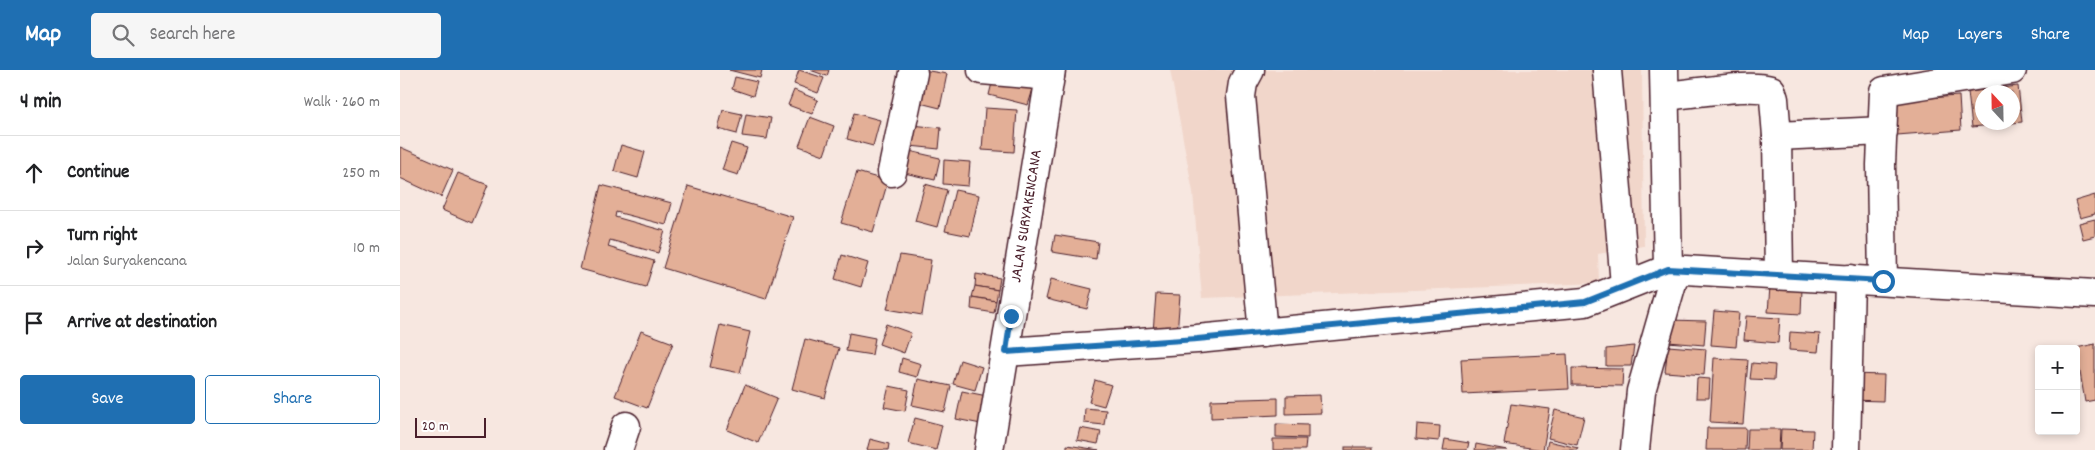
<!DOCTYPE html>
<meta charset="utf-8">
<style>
:root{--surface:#fff;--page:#f6f6f6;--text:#202124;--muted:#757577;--line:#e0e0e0;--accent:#1f6fb2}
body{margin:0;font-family:Dekko,sans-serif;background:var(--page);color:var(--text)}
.controls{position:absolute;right:15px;bottom:15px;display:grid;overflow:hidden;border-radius:5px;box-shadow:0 2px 8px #0003}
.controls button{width:45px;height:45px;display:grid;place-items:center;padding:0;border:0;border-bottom:1px solid var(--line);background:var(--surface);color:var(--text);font:25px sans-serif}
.compass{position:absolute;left:1575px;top:15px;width:45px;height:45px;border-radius:50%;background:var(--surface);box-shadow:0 2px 8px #0003;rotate:338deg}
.scale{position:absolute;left:15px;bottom:12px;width:71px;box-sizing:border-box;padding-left:5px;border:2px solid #4a1f2b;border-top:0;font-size:14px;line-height:18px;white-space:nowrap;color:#4a1f2b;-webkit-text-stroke:4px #fff;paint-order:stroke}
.stop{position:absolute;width:15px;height:15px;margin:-11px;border:4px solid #1f6fb2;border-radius:50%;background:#fff}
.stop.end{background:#1f6fb2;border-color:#fff;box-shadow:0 1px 5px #0008}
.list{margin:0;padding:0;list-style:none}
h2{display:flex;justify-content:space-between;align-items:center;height:65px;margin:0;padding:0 20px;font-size:21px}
h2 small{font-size:16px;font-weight:400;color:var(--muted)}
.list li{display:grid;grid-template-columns:32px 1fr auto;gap:15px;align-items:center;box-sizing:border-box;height:75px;padding:0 20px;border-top:1px solid var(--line)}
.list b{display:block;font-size:19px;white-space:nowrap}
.list p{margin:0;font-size:16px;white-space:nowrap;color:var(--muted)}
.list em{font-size:16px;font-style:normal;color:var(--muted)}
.actions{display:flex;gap:10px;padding:15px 20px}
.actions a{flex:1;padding:11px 0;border:1px solid var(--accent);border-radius:5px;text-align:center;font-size:18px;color:var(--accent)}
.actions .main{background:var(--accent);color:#fff}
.icon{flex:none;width:28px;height:28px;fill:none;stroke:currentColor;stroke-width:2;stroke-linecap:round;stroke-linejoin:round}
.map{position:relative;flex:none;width:1695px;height:380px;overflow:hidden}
header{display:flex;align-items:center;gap:30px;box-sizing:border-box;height:70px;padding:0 25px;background:var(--accent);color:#fff}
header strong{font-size:24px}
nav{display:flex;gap:28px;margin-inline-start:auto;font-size:18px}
.search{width:350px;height:45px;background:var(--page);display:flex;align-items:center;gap:12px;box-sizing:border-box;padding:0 18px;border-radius:5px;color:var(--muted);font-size:19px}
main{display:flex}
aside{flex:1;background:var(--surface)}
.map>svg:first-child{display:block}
.built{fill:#f1d6ca}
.building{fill:#e3af97;stroke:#4a1f2b;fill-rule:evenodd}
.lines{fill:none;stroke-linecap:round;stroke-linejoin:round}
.minor-casing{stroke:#4a1f2b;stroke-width:31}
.minor{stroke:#fff;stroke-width:28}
.route{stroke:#1f6fb2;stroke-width:6}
.labels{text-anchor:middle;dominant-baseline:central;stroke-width:4;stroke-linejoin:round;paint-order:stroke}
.street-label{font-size:16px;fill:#4a1f2b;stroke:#fff}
</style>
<header>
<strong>Map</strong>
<div class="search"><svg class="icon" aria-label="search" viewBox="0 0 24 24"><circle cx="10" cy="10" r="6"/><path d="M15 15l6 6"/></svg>Search here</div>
<nav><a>Map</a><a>Layers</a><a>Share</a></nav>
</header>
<main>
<aside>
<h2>4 min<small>Walk · 260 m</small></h2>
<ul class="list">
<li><svg class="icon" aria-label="ahead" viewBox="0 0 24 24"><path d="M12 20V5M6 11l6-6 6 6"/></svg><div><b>Continue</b></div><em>250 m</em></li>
<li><svg class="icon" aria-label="right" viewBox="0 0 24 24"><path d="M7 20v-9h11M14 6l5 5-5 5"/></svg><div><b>Turn right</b><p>Jalan Suryakencana</p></div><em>10 m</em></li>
<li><svg class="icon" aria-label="arrive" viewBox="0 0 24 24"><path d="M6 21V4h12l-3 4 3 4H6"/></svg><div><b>Arrive at destination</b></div></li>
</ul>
<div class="actions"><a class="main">Save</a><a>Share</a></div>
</aside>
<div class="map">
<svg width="1695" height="380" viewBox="0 0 1695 380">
<rect width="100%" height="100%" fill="#f7e7e0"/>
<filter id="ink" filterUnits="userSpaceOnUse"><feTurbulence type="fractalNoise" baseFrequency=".02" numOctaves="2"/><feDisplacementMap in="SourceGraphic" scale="10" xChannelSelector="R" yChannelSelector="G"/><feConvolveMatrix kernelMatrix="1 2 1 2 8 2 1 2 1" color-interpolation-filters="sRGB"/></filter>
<g filter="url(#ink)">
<!-- built -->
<polygon class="built" points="770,0 1242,0 1244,176 1198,184 1199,213 802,228 793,122"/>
<!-- building -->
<g class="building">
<polygon points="329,0 362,0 360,8"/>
<polygon points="399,0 424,8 418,23 394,14"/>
<polygon points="410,0 429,0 427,6"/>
<polygon points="523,0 547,4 540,38 516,32"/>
<polygon points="594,5 634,16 628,35 589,25"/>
<polygon points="335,7 357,12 353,26 332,19"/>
<path d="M1618,16L1622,52L1572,57L1568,22ZM1582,22H1612V52H1582Z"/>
<polygon points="394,20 418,30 412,44 388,35"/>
<polygon points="1559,26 1561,60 1497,65 1494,30"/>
<polygon points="585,38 617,40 614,82 582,80"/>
<polygon points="323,40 342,44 337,64 318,59"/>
<polygon points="454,43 480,50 473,76 447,69"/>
<polygon points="346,44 371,48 367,69 342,66"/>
<polygon points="410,47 434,56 424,85 399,76"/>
<polygon points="512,55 541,58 539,79 510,76"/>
<polygon points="331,73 347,78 338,105 322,100"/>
<polygon points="221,75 245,82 238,108 214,101"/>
<polygon points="0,77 53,100 41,127 0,108"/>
<polygon points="505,80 540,88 535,110 500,102"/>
<polygon points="544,90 570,92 568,116 543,114"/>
<polygon points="457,102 488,111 473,162 441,153"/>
<polygon points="58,103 88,115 72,153 42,140"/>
<polygon points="525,114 547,120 537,157 515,151"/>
<polygon points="201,115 272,133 266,155 216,142 215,147 265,161 258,183 210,170 208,177 254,191 246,217 180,199"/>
<polygon points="288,116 393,147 366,229 263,198"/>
<polygon points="555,120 579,125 570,166 545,161"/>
<polygon points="1695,125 1695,144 1680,148 1675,131"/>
<polygon points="1695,149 1695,166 1683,169 1679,153"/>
<polygon points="655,165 698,172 696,189 652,182"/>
<polygon points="442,185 468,193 461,217 435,209"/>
<polygon points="500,185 531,190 522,245 487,239"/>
<polygon points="576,204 600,208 598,220 575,216"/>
<polygon points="651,209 692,219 687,239 646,229"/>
<polygon points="575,216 598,220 596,231 572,227"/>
<polygon points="1370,217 1402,218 1401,244 1368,242"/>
<polygon points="756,224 780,225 777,264 753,262"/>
<polygon points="572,227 596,231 594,243 571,239"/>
<polygon points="1314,241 1339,243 1336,277 1311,275"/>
<polygon points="1346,246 1380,248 1378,273 1344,270"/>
<polygon points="1269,250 1306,251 1304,275 1268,272"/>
<polygon points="486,254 511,263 504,283 479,274"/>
<polygon points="320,255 350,262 340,303 310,297"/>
<polygon points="241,261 273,273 247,338 215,326"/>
<polygon points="1390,262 1420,264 1418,282 1389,280"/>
<polygon points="449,263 475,268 472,285 446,281"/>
<polygon points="405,269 439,278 425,328 392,319"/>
<polygon points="1695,274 1695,330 1685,332 1676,278"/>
<polygon points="1234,276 1231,296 1206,296 1206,279"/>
<polygon points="1268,276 1306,279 1304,305 1265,302"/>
<polygon points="1167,284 1169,319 1063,324 1061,289"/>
<polygon points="502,288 521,294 517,307 499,302"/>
<polygon points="1314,288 1348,290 1343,354 1310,352"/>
<polygon points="560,290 582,297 575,320 553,314"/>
<polygon points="1352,293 1375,295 1374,310 1350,309"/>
<polygon points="1172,298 1223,299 1222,316 1172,315"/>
<polygon points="1451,304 1484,305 1483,331 1450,330"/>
<polygon points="1297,308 1310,309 1309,328 1296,328"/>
<polygon points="518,309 551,316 545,342 512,335"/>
<polygon points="695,310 711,315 704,336 689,332"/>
<polygon points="345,315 377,328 358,373 327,360"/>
<polygon points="489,316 509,320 505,341 484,337"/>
<polygon points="562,321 592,327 586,355 556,349"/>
<polygon points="920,325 921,343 886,344 886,326"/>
<polygon points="878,328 878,345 811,348 811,330"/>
<polygon points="1111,334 1150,339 1143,380 1104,374"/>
<polygon points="685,338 706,340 704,355 684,353"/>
<polygon points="1155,340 1184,347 1177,375 1148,368"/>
<polygon points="515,348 542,355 536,380 508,373"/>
<polygon points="876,354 908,355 908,368 876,367"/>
<polygon points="1017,354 1040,356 1039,371 1016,369"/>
<polygon points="680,358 701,362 698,374 677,370"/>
<polygon points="1307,358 1346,358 1345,380 1306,380"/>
<polygon points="1348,359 1380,359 1379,380 1347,380"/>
<polygon points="1381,359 1413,360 1412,380 1380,380"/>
<polygon points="470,369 489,374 488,380 467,380"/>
<polygon points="873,369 906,369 905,380 873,380"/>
<polygon points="1045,369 1069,373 1067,380 1043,380"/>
<polygon points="1148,371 1178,378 1177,380 1146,380"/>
<polygon points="1076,374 1107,380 1075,380"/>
<polygon points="667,375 699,380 667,380"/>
<rect x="945" y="377" width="28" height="3"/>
</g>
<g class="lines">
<defs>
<g id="minor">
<polyline points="582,0 650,6"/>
<polyline points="850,0 843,13 841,26 863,263"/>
<polyline points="1207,0 1225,215"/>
<polyline points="1264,0 1268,199"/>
<path d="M1265,26C1290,24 1349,13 1371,20L1374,29L1377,66L1379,205"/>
<polyline points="1377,66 1483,61"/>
<polyline points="492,102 513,3"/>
<polyline points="1483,211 1481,95 1484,21 1612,0"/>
<polyline points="606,282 797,269 1185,232 1268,199 1695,224"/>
<polyline points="218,380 226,356"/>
<polyline points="589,380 651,0"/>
<polyline points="1235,380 1241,321 1276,199"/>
<polyline points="1446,380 1450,209"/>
</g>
</defs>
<!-- minor casing -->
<use href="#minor" class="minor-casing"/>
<!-- minor -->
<use href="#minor" class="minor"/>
</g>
</g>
<g class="lines" filter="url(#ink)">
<!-- route -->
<polyline class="route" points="611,246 606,282 797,269 1185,232 1268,199 1483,211"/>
</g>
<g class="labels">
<!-- street labels -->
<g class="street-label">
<text transform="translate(627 146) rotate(-81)">JALAN SURYAKENCANA</text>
</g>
</g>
</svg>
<div class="controls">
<button>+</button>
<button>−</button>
</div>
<svg class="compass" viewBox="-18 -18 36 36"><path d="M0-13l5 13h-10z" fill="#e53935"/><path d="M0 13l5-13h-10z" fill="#757577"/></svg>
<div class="scale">20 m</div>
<div class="stop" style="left:1483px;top:211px"></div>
<div class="stop end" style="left:611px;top:246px"></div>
</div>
</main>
